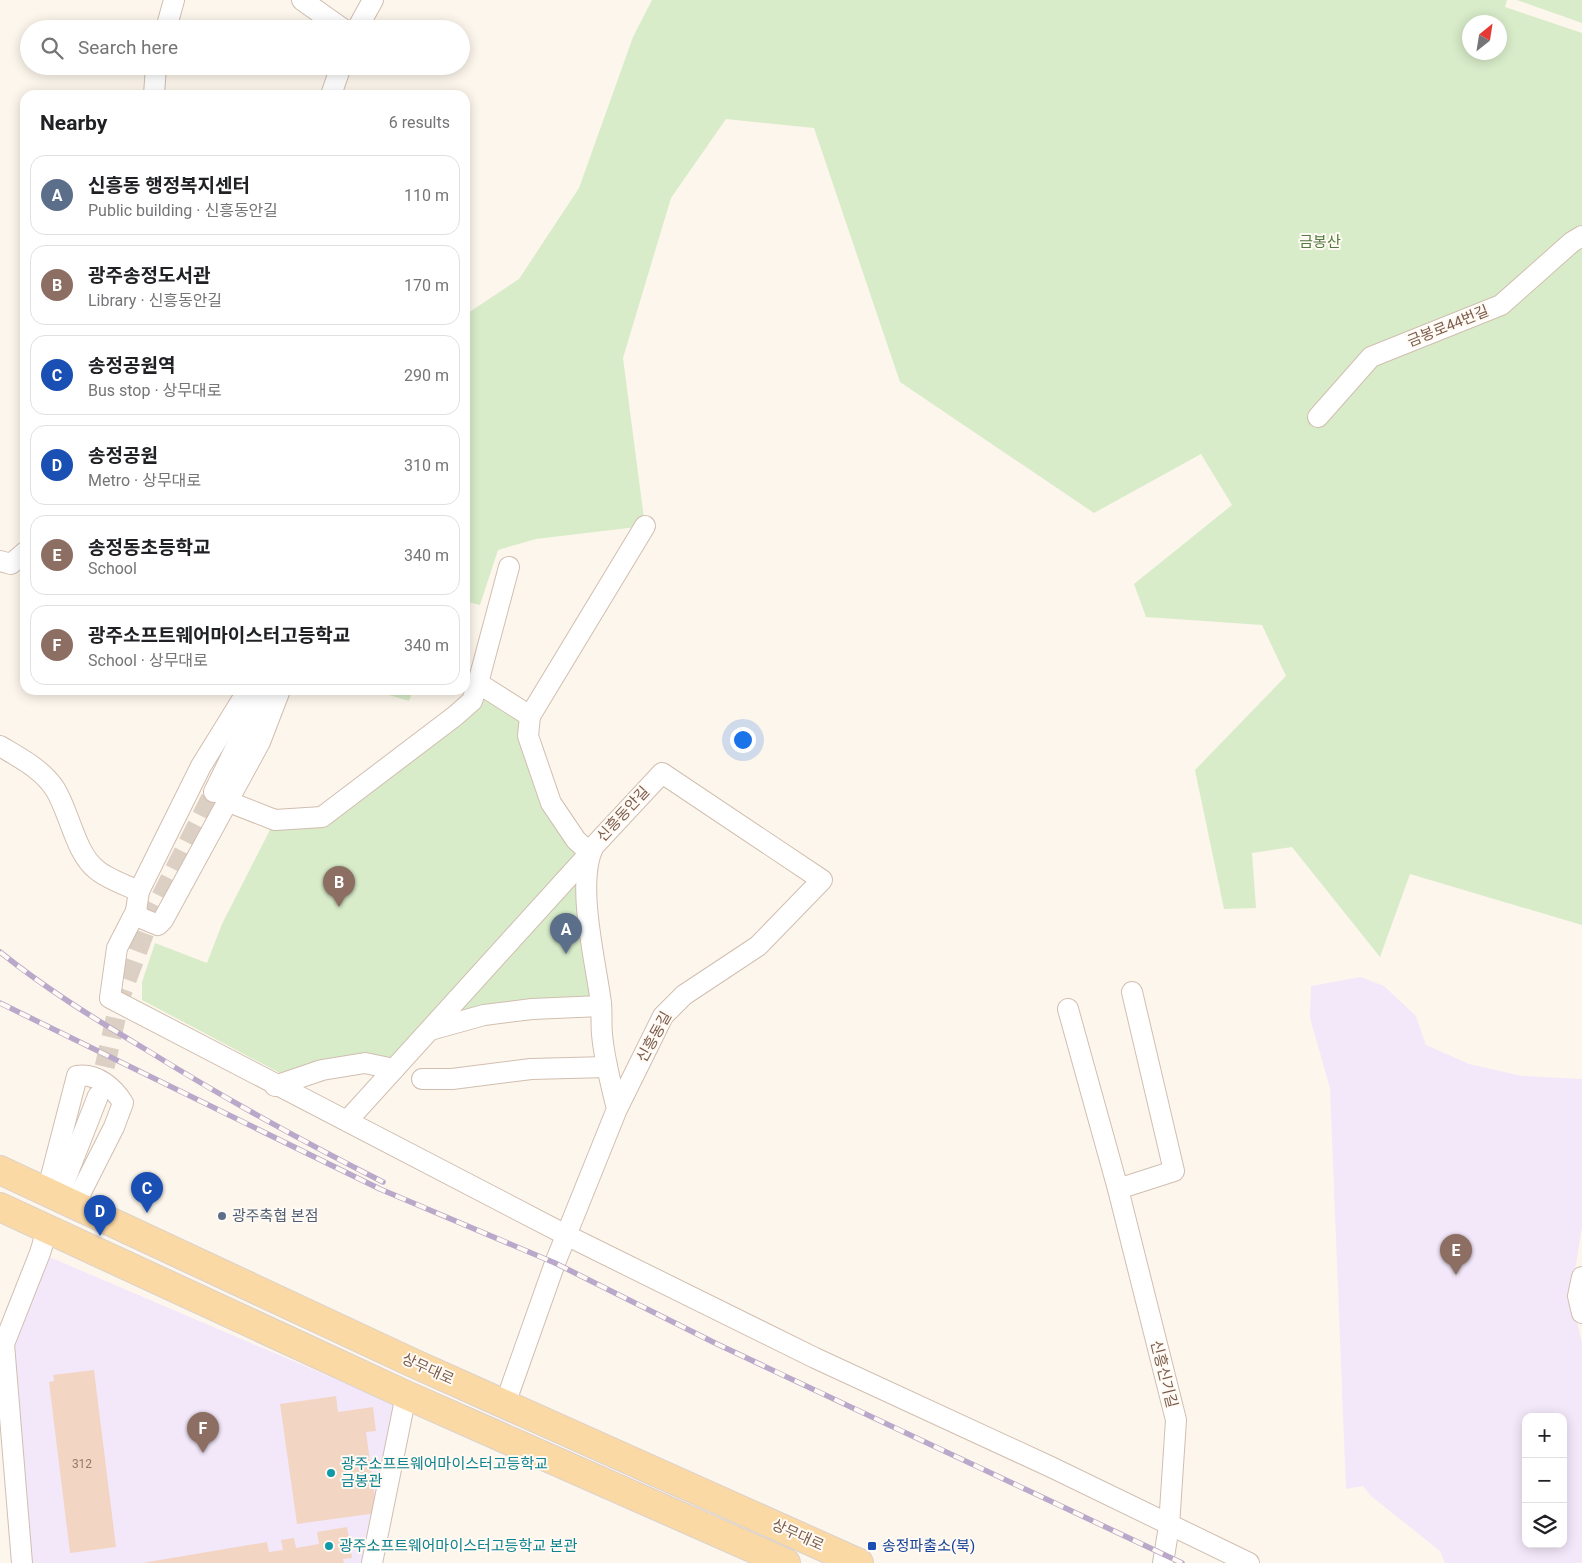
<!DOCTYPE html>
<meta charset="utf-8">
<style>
:root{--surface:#fff;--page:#f2f2f2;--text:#202124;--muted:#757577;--line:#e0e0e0;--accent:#e76f51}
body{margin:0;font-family:Roboto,"Noto Sans KR",sans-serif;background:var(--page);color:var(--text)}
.controls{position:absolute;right:15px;bottom:15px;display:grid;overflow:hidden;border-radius:10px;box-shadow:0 2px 12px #0003}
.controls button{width:45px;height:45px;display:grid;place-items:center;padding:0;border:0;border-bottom:1px solid var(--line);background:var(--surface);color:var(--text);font:25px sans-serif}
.compass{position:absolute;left:1462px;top:15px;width:45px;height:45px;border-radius:50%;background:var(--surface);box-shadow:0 2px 12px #0003;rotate:30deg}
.you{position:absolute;left:742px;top:739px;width:18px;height:18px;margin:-12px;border:4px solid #fff;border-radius:50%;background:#1a73e8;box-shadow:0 0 0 8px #1a73e833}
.badge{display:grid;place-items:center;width:32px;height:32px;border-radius:50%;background:var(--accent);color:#fff;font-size:16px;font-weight:700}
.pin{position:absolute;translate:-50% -41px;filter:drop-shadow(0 1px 2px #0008)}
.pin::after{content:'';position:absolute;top:26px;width:18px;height:15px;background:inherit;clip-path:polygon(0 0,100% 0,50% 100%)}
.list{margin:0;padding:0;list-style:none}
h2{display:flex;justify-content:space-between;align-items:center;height:65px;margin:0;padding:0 20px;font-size:21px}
h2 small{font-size:16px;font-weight:400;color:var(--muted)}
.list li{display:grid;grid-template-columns:32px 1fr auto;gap:15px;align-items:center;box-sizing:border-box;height:80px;margin:0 10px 10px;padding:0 10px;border:1px solid var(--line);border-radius:15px}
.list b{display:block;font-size:19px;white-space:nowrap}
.list p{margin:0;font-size:16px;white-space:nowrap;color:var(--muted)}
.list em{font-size:16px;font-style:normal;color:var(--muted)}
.icon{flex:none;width:28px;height:28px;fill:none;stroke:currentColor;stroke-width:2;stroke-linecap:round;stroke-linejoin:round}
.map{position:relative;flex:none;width:1582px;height:1563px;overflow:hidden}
.search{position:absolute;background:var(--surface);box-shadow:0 2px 12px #0003;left:20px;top:20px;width:450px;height:55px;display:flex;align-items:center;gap:12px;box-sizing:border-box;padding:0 18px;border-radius:28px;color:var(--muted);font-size:19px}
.panel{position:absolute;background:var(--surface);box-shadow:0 2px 12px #0003;left:20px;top:90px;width:450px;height:605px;border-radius:15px}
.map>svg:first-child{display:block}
.education{fill:#f3e8fa;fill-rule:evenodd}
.green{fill:#d8ecc9;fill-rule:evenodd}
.building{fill:#f3d5c3}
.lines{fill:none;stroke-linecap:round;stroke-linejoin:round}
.street-tunnel{stroke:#dcd0c4;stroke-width:20;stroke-dasharray:20 10;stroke-linecap:butt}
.street-casing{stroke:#d1beb0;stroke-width:22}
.primary-casing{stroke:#dad1cd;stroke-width:30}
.street{stroke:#fff;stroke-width:20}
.primary{stroke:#fbd9a5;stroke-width:28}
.rail-casing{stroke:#b9a8c9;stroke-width:5.5}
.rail{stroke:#fffaf3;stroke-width:4;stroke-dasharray:11;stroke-linecap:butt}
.service-dot{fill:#5c6f8a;stroke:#fffaf3;stroke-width:2}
.culture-dot{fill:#0f9aa8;stroke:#fffaf3;stroke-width:2}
.transit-dot{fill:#1a4fb4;stroke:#fffaf3;stroke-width:2}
.labels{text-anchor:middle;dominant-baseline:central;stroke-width:4;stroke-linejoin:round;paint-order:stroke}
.number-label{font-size:12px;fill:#987a6a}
.park-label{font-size:15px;fill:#537a41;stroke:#fffaf3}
.street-label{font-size:15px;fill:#7a5c4d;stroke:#fffaf3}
.service-label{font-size:15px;fill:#4e5e75;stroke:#fffaf3;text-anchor:start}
.culture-label{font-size:15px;fill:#0d838f;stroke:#fffaf3;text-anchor:start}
.transit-label{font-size:15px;fill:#164399;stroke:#fffaf3;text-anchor:start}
</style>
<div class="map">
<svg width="1582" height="1563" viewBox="0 0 1582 1563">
<rect width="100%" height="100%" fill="#fdf6ec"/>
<!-- education -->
<g class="education">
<path d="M1361,977L1384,986L1416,1016L1426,1045L1469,1064L1522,1076L1582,1079V1226L1571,1296L1582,1343V1563H1445L1440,1551L1371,1496L1363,1486L1346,1489L1330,1088L1310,1018L1311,986ZM1526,1417H1563V1544H1526Z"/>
<polygon points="40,1253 401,1407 368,1563 22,1563 4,1344"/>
</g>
<!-- green -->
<g class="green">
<path d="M652,0H1507L1505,7L1582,33V925L1410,874L1380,957L1292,847L1252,853L1256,908L1224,909L1195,770L1286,676L1262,625L1146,617L1134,584L1232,505L1201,454L1094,513L900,382L814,128L726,119L671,198L623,358L645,526L536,539L498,550L480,605L465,601V315L519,279L579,188L633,37ZM1470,22H1500V52H1470Z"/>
<polygon points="1517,0 1582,0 1582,23"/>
<polygon points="478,683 530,716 528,736 576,840 601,1006 430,1030 394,1069 293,1080 142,1000 142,982 155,943 207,963 222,924 275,820 322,817"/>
<polygon points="377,690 413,690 409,701 382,693"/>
</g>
<!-- building -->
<g class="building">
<polygon points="94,1370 116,1547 70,1553 49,1382 54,1381 53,1375"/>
<polygon points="336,1396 338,1412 373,1407 376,1431 366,1432 377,1513 297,1524 280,1404"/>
<polygon points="347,1527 352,1558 343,1559 344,1563 142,1563 267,1542 269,1552 283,1550 281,1540 294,1538 296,1548 319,1544 317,1532"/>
</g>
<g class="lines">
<!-- street-tunnel -->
<polyline class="street-tunnel" points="98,1096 121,995 147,925 214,792"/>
<defs>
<g id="street">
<polyline points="302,0 343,29"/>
<polyline points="166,29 174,0"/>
<polyline points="357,29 373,0"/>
<polyline points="154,95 156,66"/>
<polyline points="331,95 341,66"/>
<polyline points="1318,417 1371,357 1501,305 1572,242 1582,236"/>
<polyline points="0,561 11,564 25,552"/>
<polyline points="478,683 509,567"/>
<polyline points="248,690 201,766 139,891 136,911 141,918 158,925 163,920 260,742 280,690"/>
<polyline points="530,716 645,526"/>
<path d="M0,746C20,758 42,769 55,789C70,813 75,853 97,870C108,879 125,885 139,891"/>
<polyline points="214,792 264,690"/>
<polyline points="229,802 275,820 322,817 455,716 472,701 478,683 530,716 528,736 551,803 576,840 590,853 347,1121"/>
<polyline points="136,911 117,948 110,998 566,1235 815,1358 1051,1467 1249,1563"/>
<polyline points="1068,1009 1118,1189 1176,1420 1169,1526 1163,1563"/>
<polyline points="430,1030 484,1015 532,1009 601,1006"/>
<polyline points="422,1079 452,1079 531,1069 607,1067"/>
<polyline points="275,1086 322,1070 365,1063 394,1069"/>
<polyline points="1118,1189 1174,1171 1132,992"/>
<path d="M47,1192L77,1076C97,1073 114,1088 123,1103L114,1127L74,1206"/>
<polyline points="58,1198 98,1096"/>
<polyline points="1582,1277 1578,1296 1582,1313"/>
<path d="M505,1404L555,1263L617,1109L663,1016L684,995L758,946L822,880L662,773L594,846C575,881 596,963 601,1003C602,1013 601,1024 602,1034C604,1059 611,1084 617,1109"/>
<polyline points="22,1563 4,1344 40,1253 47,1230"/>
<polyline points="372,1563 406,1395"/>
</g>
<g id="primary">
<polyline points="0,1170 413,1363 859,1563"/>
<polyline points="0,1207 406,1395 786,1563"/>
</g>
</defs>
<!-- street casing -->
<use href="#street" class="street-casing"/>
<!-- primary casing -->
<use href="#primary" class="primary-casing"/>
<!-- street -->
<use href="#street" class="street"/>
<!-- primary -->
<use href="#primary" class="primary"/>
<defs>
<g id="rail">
<path d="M0,952C46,989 95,1019 145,1049C222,1097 302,1141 383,1182"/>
<polyline points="0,1003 380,1189 555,1263 717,1344 1182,1563"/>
</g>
</defs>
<!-- rail casing -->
<use href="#rail" class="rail-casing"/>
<!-- rail -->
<use href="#rail" class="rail"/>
</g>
<!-- markers -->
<circle class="service-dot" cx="222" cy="1216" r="5"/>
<g class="culture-dot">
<circle cx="331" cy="1473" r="5"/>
<circle cx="329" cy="1546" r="5"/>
</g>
<rect class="transit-dot" x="867" y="1541" width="10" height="10" rx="2.5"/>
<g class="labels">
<!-- number labels -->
<g class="number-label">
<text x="82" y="1464">312</text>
</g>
<!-- park labels -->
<g class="park-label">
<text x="1320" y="242">금봉산</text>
</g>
<!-- street labels -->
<g class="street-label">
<text transform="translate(1448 326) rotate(-22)">금봉로44번길</text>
<text transform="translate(623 814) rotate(-47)">신흥동안길</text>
<text transform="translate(654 1037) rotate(-61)">신흥동길</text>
<text transform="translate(428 1369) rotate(24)">상무대로</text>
<text transform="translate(1164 1374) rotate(76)">신흥신기길</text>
<text transform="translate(798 1535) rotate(24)">상무대로</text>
</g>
<!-- service labels -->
<g class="service-label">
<text x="232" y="1216">광주축협 본점</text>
</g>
<!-- culture labels -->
<g class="culture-label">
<text x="341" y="1464">광주소프트웨어마이스터고등학교<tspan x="341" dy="17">금봉관</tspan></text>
<text x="339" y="1546">광주소프트웨어마이스터고등학교 본관</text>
</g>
<!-- transit labels -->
<g class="transit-label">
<text x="882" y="1546">송정파출소(북)</text>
</g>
</g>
</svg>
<div class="controls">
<button>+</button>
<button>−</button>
<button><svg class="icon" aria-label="layers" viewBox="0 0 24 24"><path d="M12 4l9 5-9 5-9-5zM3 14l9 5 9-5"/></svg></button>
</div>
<svg class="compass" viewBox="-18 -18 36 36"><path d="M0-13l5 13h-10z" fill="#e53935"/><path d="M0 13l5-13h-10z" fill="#757577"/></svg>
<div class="you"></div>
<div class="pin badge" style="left:566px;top:954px;background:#5c6f8a">A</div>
<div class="pin badge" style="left:339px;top:907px;background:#8d6e63">B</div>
<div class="pin badge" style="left:147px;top:1213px;background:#1a4fb4">C</div>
<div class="pin badge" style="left:100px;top:1236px;background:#1a4fb4">D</div>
<div class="pin badge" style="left:1456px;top:1275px;background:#8d6e63">E</div>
<div class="pin badge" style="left:203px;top:1453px;background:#8d6e63">F</div>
<div class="search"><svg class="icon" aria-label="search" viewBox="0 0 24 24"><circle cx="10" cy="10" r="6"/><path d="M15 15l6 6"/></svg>Search here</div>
<section class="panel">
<h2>Nearby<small>6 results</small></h2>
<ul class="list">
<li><span class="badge" style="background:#5c6f8a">A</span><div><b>신흥동 행정복지센터</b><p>Public building · 신흥동안길</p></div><em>110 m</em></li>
<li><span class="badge" style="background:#8d6e63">B</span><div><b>광주송정도서관</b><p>Library · 신흥동안길</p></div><em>170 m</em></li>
<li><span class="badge" style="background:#1a4fb4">C</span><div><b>송정공원역</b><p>Bus stop · 상무대로</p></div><em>290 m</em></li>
<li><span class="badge" style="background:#1a4fb4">D</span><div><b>송정공원</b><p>Metro · 상무대로</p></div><em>310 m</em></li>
<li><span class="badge" style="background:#8d6e63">E</span><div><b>송정동초등학교</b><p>School</p></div><em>340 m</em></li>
<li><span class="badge" style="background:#8d6e63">F</span><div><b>광주소프트웨어마이스터고등학교</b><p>School · 상무대로</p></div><em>340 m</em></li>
</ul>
</section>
</div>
